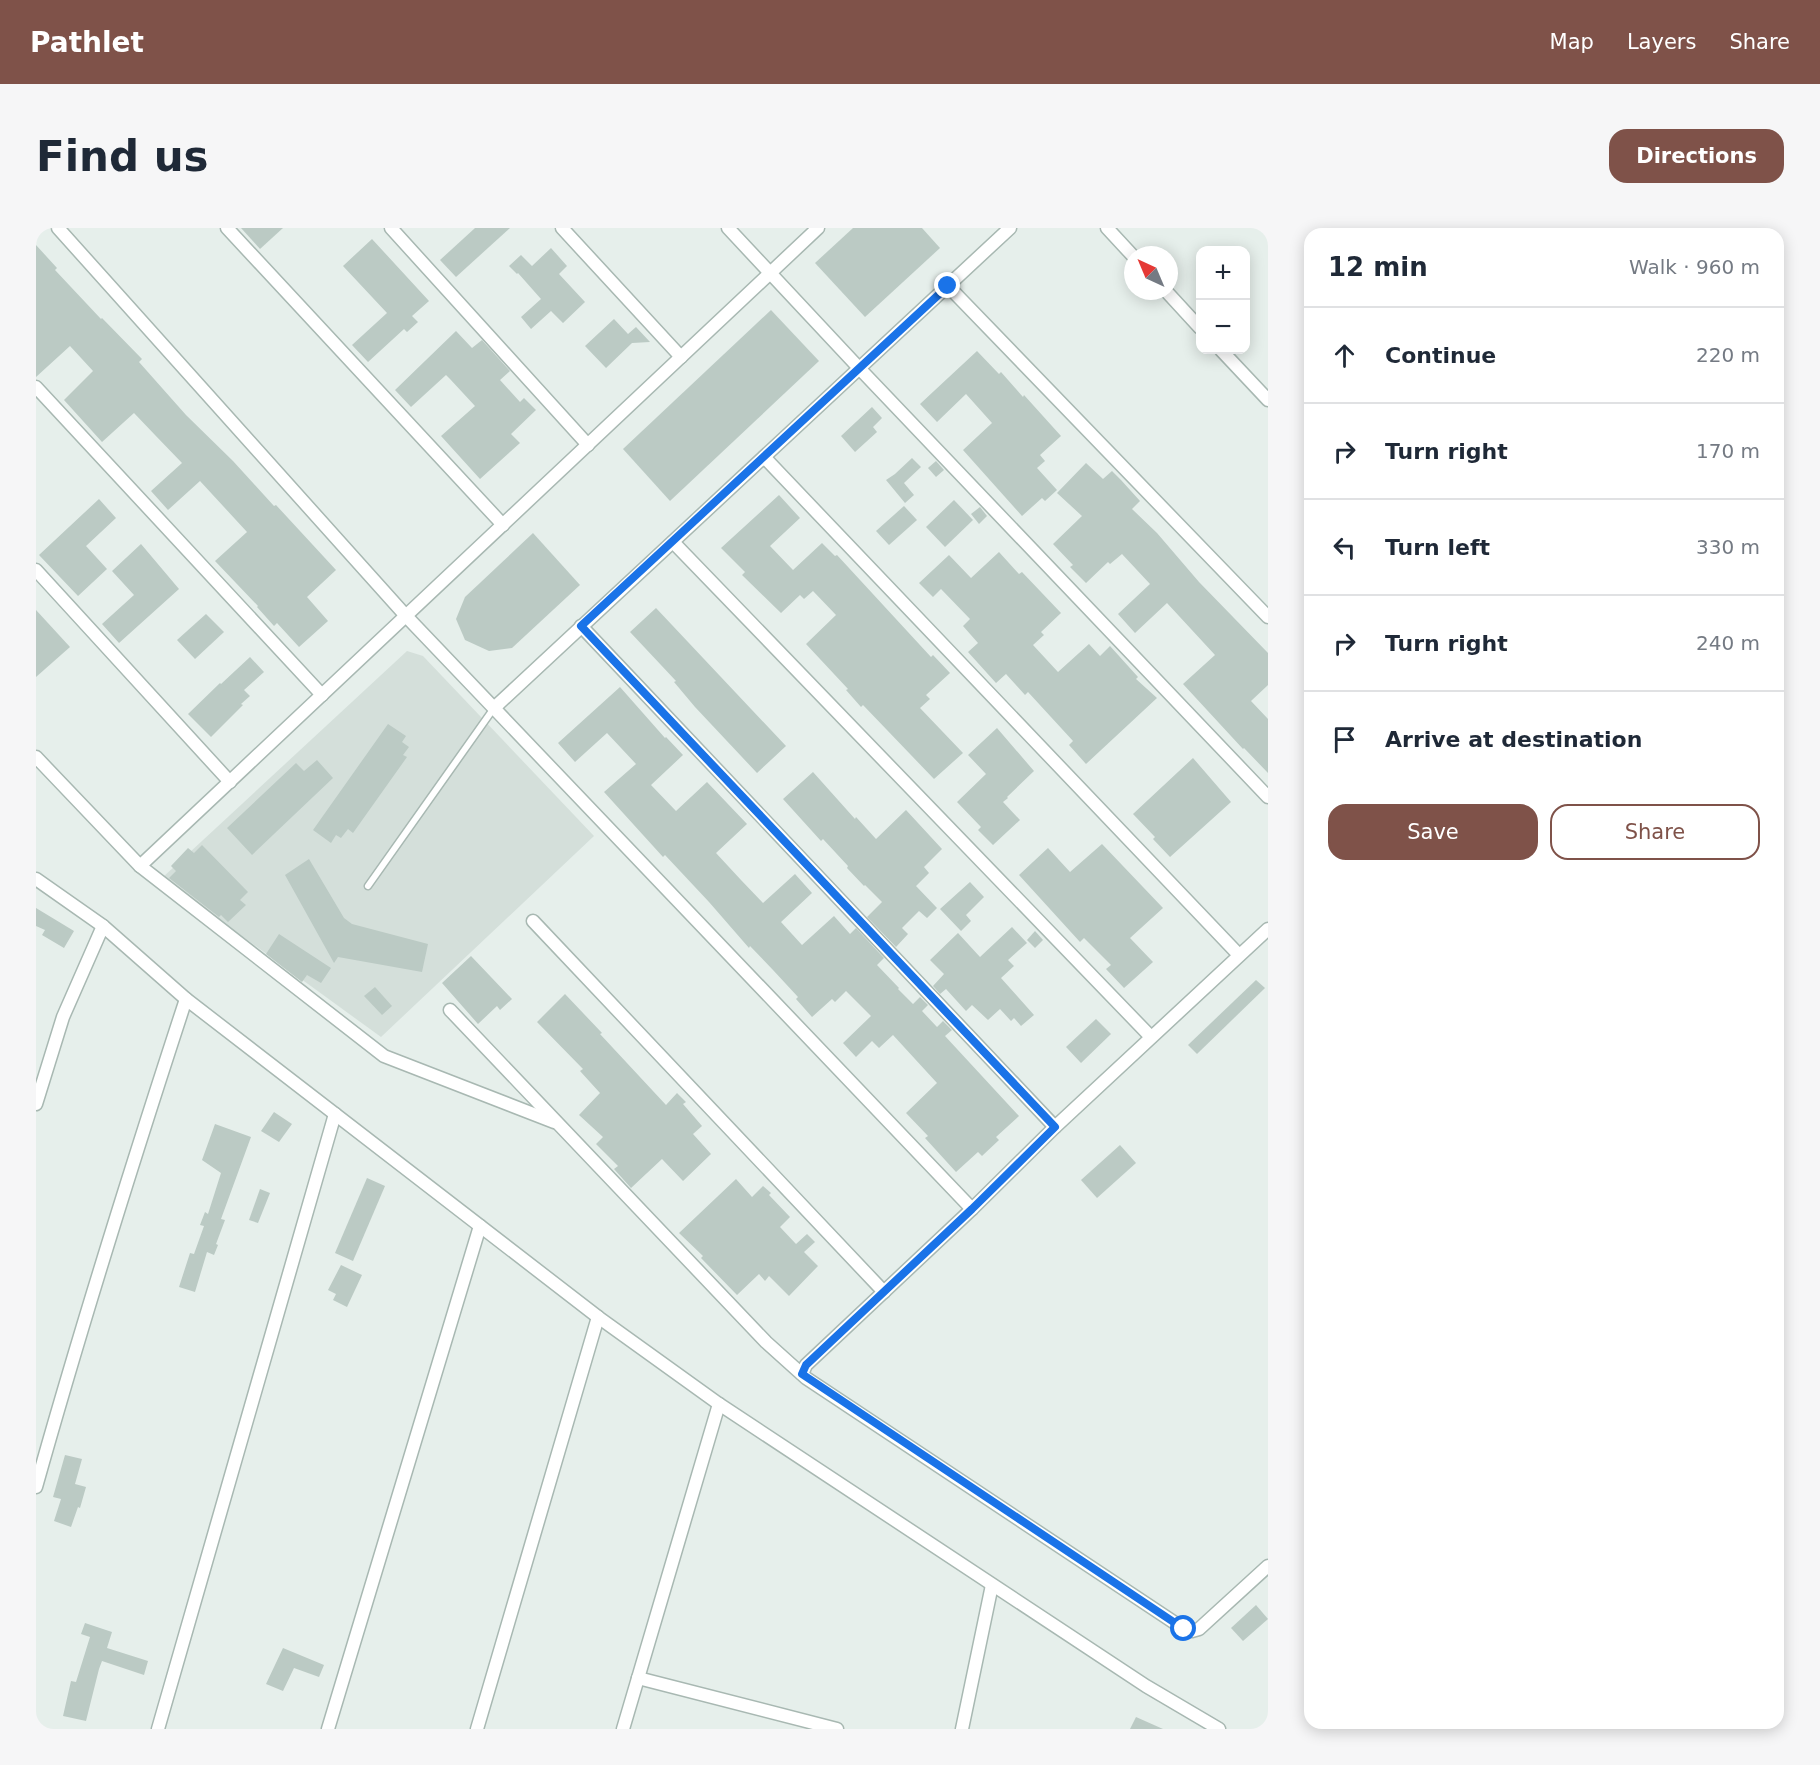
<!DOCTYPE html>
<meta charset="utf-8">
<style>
:root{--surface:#fff;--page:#f6f6f7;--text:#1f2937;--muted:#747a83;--line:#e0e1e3;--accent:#7f5249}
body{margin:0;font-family:"DejaVu Sans",sans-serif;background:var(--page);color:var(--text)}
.controls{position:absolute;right:18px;top:18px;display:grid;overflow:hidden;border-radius:12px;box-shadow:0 3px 15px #0003}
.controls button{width:54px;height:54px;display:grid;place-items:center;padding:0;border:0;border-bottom:2px solid var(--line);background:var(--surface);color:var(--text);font:30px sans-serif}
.compass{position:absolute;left:1088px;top:18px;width:54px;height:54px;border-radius:50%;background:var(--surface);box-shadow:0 3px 15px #0003;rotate:316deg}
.stop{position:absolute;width:18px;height:18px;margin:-14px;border:4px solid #1a73e8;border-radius:50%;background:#fff}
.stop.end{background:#1a73e8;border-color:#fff;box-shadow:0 2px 6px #0008}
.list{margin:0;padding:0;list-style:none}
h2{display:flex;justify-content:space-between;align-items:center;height:78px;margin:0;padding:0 24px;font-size:26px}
h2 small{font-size:20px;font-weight:400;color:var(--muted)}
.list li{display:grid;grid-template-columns:39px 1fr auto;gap:18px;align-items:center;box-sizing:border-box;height:96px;padding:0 24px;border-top:2px solid var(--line)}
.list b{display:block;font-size:22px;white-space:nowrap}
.list em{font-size:20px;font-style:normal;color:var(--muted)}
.actions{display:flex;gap:12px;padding:18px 24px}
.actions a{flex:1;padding:14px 0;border:2px solid var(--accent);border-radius:18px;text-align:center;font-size:21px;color:var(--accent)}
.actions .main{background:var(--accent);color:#fff}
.icon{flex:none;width:33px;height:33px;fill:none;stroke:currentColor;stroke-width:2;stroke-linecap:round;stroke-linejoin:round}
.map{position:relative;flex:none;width:1232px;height:1501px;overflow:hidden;border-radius:18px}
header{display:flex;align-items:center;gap:36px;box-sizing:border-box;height:84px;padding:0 30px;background:var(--accent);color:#fff}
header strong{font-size:28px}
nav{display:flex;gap:33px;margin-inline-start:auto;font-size:21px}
.intro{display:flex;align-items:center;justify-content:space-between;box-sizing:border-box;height:144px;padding:0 36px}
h1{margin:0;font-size:42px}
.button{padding:15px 27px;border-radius:18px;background:var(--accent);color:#fff;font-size:21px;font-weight:700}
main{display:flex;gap:36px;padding:0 36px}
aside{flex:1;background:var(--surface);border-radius:18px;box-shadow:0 3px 15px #0003}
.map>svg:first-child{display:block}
.built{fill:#d4dfda}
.building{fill:#bbcac4}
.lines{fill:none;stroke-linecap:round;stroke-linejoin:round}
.lane-casing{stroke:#a8b8b2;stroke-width:9}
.street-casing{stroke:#a8b8b2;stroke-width:15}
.lane{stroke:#fff;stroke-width:6}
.street{stroke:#fff;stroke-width:12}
.route{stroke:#1a73e8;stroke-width:8}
</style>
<header>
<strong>Pathlet</strong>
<nav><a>Map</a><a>Layers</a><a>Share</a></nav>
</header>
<div class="intro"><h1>Find us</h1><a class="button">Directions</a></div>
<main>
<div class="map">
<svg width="1232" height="1501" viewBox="0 0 1232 1501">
<rect width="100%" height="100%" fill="#e6efeb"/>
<!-- built -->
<polygon class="built" points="371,423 387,428 558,608 345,809 126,650"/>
<!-- building -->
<g class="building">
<polygon points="205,0 247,0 224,21"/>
<polygon points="439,0 474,0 420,49 404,32"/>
<polygon points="817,0 886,0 904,20 829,89 779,35"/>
<polygon points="336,11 393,73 376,88 382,94 371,104 368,101 332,134 316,117 351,85 307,38"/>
<polygon points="0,17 21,40 19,42 65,91 66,90 106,131 103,134 150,187 197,233 238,278 240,277 300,342 271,369 292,393 263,419 241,395 238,398 221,379 222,378 179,333 211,304 164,253 132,282 115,263 146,235 119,207 98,185 66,214 28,172 57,143 34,118 0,149"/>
<polygon points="515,20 531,38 523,46 549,74 527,95 515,83 495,101 485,89 505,71 482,45 481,46 473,38 485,27 496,38"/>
<polygon points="735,82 783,133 634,273 587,221"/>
<polygon points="578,91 592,106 600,99 614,114 596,115 570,140 549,118"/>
<polygon points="420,103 436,120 446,112 474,143 464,152 484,174 488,170 500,182 475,206 484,215 444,251 405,208 439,178 414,151 410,147 375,179 359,162"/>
<polygon points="941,123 963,146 965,144 987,169 988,167 1025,208 1004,227 1009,233 1001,240 1021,262 1009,273 1006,270 986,288 927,222 956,195 930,166 901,194 884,176"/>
<polygon points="836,179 846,190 837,199 841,204 819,224 805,208"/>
<polygon points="876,230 885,239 868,255 878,267 869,275 850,252 859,246"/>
<polygon points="900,233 908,242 900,249 892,240"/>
<polygon points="1050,235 1067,251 1076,243 1085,252 1104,273 1096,281 1121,305 1163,354 1232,425 1232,457 1215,473 1232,491 1232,545 1208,520 1207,521 1147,456 1179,427 1131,375 1099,405 1082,386 1114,356 1086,326 1074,336 1072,334 1050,355 1034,339 1037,337 1017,316 1046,288 1021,265"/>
<polygon points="743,267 764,290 734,318 757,342 786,315 799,328 801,327 895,429 897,427 914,445 890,467 894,471 884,480 927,525 898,551 827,477 825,479 810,462 812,461 770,416 800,387 777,363 768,371 764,367 745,385 706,347 709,344 685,320"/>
<polygon points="63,271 80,290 50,318 71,341 42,368 3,327"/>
<polygon points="918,272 937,292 909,319 890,299"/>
<polygon points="868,278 881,292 853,317 840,303"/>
<polygon points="944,279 951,288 943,296 935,286"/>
<polygon points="497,305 544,357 476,420 453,423 429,412 420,391 429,369"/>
<polygon points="105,316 143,361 83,415 66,396 98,367 76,343"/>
<polygon points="963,324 983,346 986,344 1025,385 1005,404 1008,407 997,417 1022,444 1053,416 1064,428 1074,418 1102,449 1100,451 1121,470 1050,536 1033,517 1037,513 992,464 989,467 970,446 960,455 932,424 942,415 927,398 934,391 905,361 897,369 883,355 913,327 935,350"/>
<polygon points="620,380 750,518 721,545 659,479 638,454 640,453 594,404"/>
<polygon points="0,382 34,419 0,449"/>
<polygon points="170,386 188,404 159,431 141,412"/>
<polygon points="214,429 228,444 208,462 214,468 205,476 207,477 175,509 152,486 184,455 185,456"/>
<polygon points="584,459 629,510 630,509 647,527 615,557 640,583 671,554 711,596 680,625 705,652 727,675 759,646 776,665 745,694 766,717 798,688 814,706 820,700 848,730 841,737 863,760 862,761 877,776 884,769 892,777 886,783 901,799 907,793 916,802 909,808 983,888 960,909 963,912 946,928 942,924 920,944 889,910 892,908 870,885 901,855 857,807 843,820 836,813 820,829 807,815 835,788 810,763 799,774 796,771 776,789 760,771 762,769 737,742 714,718 713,720 673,674 629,627 627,629 568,564 600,536 571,505 539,534 522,515"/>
<polygon points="352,496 370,508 366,514 373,519 367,527 371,529 317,605 312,601 305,610 300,607 295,615 277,602"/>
<polygon points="961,500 998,543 971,569 972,570 967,574 984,592 957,617 942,602 945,599 921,574 950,546 932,527"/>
<polygon points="1157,530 1195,574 1134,629 1117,611 1119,609 1097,586"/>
<polygon points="281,532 297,550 216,627 191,600 260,535 268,543"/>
<polygon points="777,544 819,591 820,589 840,611 870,582 906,621 888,639 893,645 880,658 901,680 891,690 883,683 866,700 872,706 860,719 831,689 846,674 829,657 828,658 811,640 812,638 787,611 785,613 747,571"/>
<polygon points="1066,616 1127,680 1094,710 1117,734 1088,760 1070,741 1075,737 1048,710 1044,714 983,647 1012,620 1034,644"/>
<polygon points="166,617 212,664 204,672 210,677 192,694 185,687 183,689 133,650 140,643 135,638 152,620 158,625"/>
<polygon points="273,631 308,690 316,696 392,716 386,744 302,729 298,735 249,647"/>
<polygon points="934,654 948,669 930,687 935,693 925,703 904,681"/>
<polygon points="0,680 38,703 28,720 6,707 9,702 0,698"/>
<polygon points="976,699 991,715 972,732 978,738 965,750 998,787 985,798 978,790 975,793 964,781 952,792 936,777 930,783 910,761 904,766 897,758 908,746 894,732 922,705 944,729"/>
<polygon points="999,703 1007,712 999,720 991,712"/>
<polygon points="243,706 295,740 285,755 271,747 266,754 230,726"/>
<polygon points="435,728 476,771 464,782 461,778 442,796 406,755"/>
<polygon points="1220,752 1229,760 1161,826 1152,817"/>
<polygon points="339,759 356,778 346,787 328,768"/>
<polygon points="529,766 566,805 564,806 630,877 641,865 650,874 647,876 666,898 657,906 675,926 647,953 626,931 595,960 578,941 582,938 560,916 567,909 543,887 564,865 544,843 547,841 501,794"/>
<polygon points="1060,791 1075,806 1045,835 1030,819"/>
<polygon points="238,884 256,896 243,914 225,903"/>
<polygon points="179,896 215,909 185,991 189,992 180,1016 182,1017 178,1027 171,1024 159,1064 143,1059 154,1025 158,1026 168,998 164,997 169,984 172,986 185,945 166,932"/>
<polygon points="1084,917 1100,935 1061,970 1045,952"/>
<polygon points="331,950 349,958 317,1033 299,1025"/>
<polygon points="700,951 716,969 727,958 735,965 733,967 754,989 744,999 760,1016 771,1006 779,1014 768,1024 782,1038 753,1068 733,1048 729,1053 723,1046 701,1067 665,1030 667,1028 643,1005"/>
<polygon points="224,961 234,965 222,995 213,992"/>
<polygon points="305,1037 326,1047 311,1079 297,1072 300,1066 292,1062"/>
<polygon points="29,1227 46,1231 39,1256 50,1259 44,1280 42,1279 35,1299 18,1293 25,1271 17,1269"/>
<polygon points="1220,1377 1232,1391 1207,1413 1195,1400"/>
<polygon points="49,1395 76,1404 71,1420 112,1433 108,1447 66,1433 63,1441 50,1493 27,1488 35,1453 40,1454 54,1409 45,1406"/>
<polygon points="247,1420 288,1437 283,1449 258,1440 247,1463 230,1456"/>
<polygon points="1100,1489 1127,1501 1094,1501"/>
</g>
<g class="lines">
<defs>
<polyline id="lane" points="332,658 458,480"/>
<g id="street">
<polyline points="22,0 370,388 936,981"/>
<polyline points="191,0 467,297"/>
<polyline points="355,0 552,217"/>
<polyline points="526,0 645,129"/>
<polyline points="692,0 823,140 1232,569"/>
<polyline points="1071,0 1097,28"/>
<polyline points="912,58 1232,389"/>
<polyline points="1130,63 1164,100"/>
<polyline points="1185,122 1232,172"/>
<polyline points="0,159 286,467"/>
<polyline points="728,229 1203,727"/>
<polyline points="637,314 1115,809"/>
<polyline points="0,342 194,554"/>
<polyline points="545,398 1019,899"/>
<polyline points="458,480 974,0"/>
<polyline points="0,529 104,638 348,828 518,894"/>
<polyline points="104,638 782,0"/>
<polyline points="0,651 67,698 150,771 562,1089 683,1176 1110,1458 1183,1501"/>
<polyline points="497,693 848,1064"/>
<polyline points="414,782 730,1114 770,1150 1148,1401 1156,1403 1163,1401 1232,1338"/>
<polyline points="0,876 27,789 67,698"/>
<polyline points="766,1146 770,1137 936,981 1019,899 1232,701"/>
<path d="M0,1259C46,1095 97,933 150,771"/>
<polyline points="602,1450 801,1501"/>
<polyline points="122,1501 299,886"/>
<polyline points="292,1501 444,998"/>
<polyline points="441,1501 562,1089"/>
<polyline points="587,1501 683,1176"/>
<polyline points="926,1501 956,1357"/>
</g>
</defs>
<!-- lane casing -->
<use href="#lane" class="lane-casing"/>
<!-- street casing -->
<use href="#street" class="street-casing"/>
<!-- lane -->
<use href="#lane" class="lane"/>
<!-- street -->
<use href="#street" class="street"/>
</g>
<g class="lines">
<!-- route -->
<polyline class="route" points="912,58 545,398 1019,899 936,981 770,1137 766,1146 1148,1401"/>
</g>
</svg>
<div class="controls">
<button>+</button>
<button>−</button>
</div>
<svg class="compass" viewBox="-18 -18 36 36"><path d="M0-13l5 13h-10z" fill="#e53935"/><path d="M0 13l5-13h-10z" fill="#747a83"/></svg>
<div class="stop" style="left:1148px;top:1401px"></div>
<div class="stop end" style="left:912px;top:58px"></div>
</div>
<aside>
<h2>12 min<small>Walk · 960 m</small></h2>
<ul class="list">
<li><svg class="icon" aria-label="ahead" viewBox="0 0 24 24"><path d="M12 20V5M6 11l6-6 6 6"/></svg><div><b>Continue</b></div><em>220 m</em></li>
<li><svg class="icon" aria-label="right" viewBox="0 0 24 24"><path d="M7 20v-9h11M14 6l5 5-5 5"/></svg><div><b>Turn right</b></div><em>170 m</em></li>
<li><svg class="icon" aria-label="left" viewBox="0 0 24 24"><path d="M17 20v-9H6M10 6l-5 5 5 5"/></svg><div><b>Turn left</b></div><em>330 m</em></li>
<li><svg class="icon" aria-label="right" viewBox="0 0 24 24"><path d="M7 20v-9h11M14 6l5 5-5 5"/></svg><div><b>Turn right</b></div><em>240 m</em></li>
<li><svg class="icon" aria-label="arrive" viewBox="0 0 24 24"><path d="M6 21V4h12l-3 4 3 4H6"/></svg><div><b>Arrive at destination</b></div></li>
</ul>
<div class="actions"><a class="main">Save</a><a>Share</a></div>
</aside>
</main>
